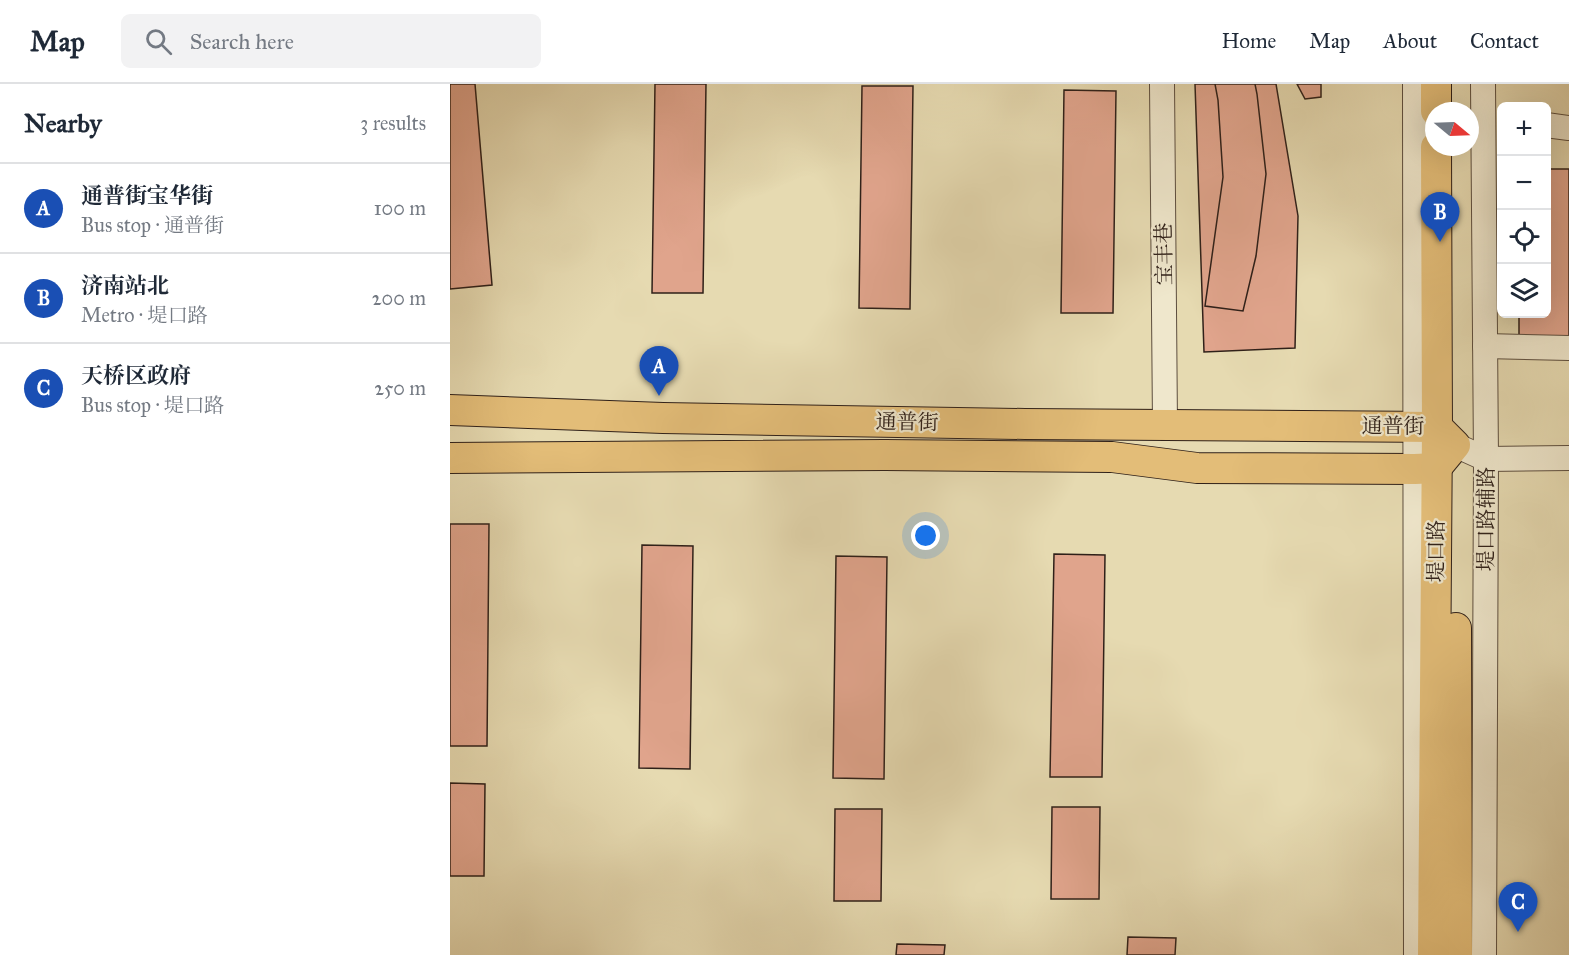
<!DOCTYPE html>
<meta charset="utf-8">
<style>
:root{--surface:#fff;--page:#f2f2f3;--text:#1f2937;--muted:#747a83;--line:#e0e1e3;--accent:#2563eb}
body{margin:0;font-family:"IM FELL Great Primer","Noto Serif SC",serif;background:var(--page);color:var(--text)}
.controls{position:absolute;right:18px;top:18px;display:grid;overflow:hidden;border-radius:9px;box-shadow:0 6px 24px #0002}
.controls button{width:54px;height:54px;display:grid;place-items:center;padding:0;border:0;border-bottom:2px solid var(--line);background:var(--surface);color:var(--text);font:30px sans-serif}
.compass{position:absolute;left:975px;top:18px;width:54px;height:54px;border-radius:50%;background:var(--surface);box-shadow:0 6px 24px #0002;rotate:109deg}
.you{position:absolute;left:476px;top:452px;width:21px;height:21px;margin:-15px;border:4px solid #fff;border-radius:50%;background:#1a73e8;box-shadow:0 0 0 9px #1a73e833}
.badge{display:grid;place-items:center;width:39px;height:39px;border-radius:50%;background:var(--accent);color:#fff;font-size:20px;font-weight:700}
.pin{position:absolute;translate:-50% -50px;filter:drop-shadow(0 2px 3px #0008)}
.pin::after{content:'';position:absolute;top:32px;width:21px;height:18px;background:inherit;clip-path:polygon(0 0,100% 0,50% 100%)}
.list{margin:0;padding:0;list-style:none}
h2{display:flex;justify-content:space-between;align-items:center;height:78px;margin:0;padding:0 24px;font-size:26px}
h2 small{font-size:20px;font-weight:400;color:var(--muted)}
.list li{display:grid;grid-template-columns:39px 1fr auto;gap:18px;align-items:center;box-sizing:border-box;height:90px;padding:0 24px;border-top:2px solid var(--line)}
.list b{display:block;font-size:22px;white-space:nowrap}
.list p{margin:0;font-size:20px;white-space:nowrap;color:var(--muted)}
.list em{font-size:20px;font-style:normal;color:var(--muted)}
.icon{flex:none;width:33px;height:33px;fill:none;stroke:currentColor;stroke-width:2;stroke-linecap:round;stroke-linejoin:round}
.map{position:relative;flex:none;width:1119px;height:871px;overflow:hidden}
header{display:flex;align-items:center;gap:36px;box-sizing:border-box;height:84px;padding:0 30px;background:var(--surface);border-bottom:2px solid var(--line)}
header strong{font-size:28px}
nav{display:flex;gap:33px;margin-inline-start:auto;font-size:21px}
.search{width:420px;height:54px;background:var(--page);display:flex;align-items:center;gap:15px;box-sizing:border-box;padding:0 21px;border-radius:9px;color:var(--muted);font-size:22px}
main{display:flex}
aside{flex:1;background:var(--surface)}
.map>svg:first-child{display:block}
.building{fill:#e0a48c;stroke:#2f2019;stroke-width:1.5}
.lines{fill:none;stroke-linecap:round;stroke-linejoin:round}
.minor-casing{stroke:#5d4e3f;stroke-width:26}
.major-casing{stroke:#2f2019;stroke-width:32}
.minor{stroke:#efe7cc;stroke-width:24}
.major{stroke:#e3bd78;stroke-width:30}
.labels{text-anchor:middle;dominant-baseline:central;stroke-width:4.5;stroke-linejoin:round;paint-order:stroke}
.street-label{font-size:21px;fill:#2f2019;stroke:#efe7cc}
</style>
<header>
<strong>Map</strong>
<div class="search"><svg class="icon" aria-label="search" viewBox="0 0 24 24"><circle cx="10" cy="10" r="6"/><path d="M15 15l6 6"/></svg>Search here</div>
<nav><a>Home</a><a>Map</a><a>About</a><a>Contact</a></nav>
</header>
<main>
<aside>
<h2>Nearby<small>3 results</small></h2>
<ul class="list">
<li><span class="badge" style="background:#1a4fb4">A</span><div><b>通普街宝华街</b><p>Bus stop · 通普街</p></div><em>100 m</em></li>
<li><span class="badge" style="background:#1a4fb4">B</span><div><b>济南站北</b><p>Metro · 堤口路</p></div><em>200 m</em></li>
<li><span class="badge" style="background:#1a4fb4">C</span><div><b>天桥区政府</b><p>Bus stop · 堤口路</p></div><em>250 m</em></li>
</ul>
</aside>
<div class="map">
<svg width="1119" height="871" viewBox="0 0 1119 871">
<rect width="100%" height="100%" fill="#e6dab1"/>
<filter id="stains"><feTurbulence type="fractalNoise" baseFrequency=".00333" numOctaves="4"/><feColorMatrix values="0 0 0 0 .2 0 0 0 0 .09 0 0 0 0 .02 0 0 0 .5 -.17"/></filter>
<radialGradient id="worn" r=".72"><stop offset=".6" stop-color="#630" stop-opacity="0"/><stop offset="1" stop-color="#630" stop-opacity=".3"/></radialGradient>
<!-- building -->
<g class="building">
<polygon points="0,0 25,0 42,201 0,205"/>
<polygon points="205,0 256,0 253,209 202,209"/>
<polygon points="745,0 826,0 848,132 845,264 754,268"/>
<polygon points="765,0 805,0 807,10 816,90 806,172 793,227 755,222 773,93 768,16"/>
<polygon points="847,0 871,0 871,13 855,15"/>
<polygon points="412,2 463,2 460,225 409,224"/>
<polygon points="614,6 666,7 663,229 611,229"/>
<polygon points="1096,85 1119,85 1119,257 1069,257 1069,230 1096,230"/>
<polygon points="0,440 39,440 37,662 0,662"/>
<polygon points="192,461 243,462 240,685 189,684"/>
<polygon points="604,470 655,471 652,693 600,693"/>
<polygon points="386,472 437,473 434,695 383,694"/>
<polygon points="0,699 35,700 34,792 0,792"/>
<polygon points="602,723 650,723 649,815 601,815"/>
<polygon points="385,725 432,725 431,817 384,817"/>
<polygon points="678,853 726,854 725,871 677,871"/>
<polygon points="447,860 495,861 494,871 446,871"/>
</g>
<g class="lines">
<defs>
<g id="minor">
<polyline points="712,0 715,340"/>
<polyline points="965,0 966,871"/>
<polyline points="1033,0 1036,375 1034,871"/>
<polyline points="1096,41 1119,44"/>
<polyline points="1035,262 1119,264"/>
<polyline points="1005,361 1036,375 1119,374"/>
</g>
<g id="major">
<polyline points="986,0 986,27"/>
<polyline points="0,326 213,334 575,340 987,343 1005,361 986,384 965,385 747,384 662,373 435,371 0,374"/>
<polyline points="1006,544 1007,871"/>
<polyline points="983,871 987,343 986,63"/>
</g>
</defs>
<!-- minor casing -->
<use href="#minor" class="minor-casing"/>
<!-- major casing -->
<use href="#major" class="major-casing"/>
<!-- minor -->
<use href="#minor" class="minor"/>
<!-- major -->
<use href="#major" class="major"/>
</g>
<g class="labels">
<!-- street labels -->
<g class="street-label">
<text transform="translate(714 170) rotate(-91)">宝丰巷</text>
<text transform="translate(457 338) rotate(1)">通普街</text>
<text x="943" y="342">通普街</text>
<text transform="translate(1036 435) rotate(-90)">堤口路辅路</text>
<text transform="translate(986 467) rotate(-90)">堤口路</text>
</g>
</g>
<rect width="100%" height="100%" filter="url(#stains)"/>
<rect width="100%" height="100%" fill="url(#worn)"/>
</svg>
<div class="controls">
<button>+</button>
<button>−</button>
<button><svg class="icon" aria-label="locate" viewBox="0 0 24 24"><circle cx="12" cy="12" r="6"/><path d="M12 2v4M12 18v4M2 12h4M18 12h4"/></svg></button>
<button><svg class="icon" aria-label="layers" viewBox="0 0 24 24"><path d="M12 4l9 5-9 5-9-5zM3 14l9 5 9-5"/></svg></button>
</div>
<svg class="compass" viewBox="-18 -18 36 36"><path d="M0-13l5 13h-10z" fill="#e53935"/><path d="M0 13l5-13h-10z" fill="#747a83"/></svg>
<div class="you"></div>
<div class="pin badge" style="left:209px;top:312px;background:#1a4fb4">A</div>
<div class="pin badge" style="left:990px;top:158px;background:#1a4fb4">B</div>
<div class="pin badge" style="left:1068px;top:848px;background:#1a4fb4">C</div>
</div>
</main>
